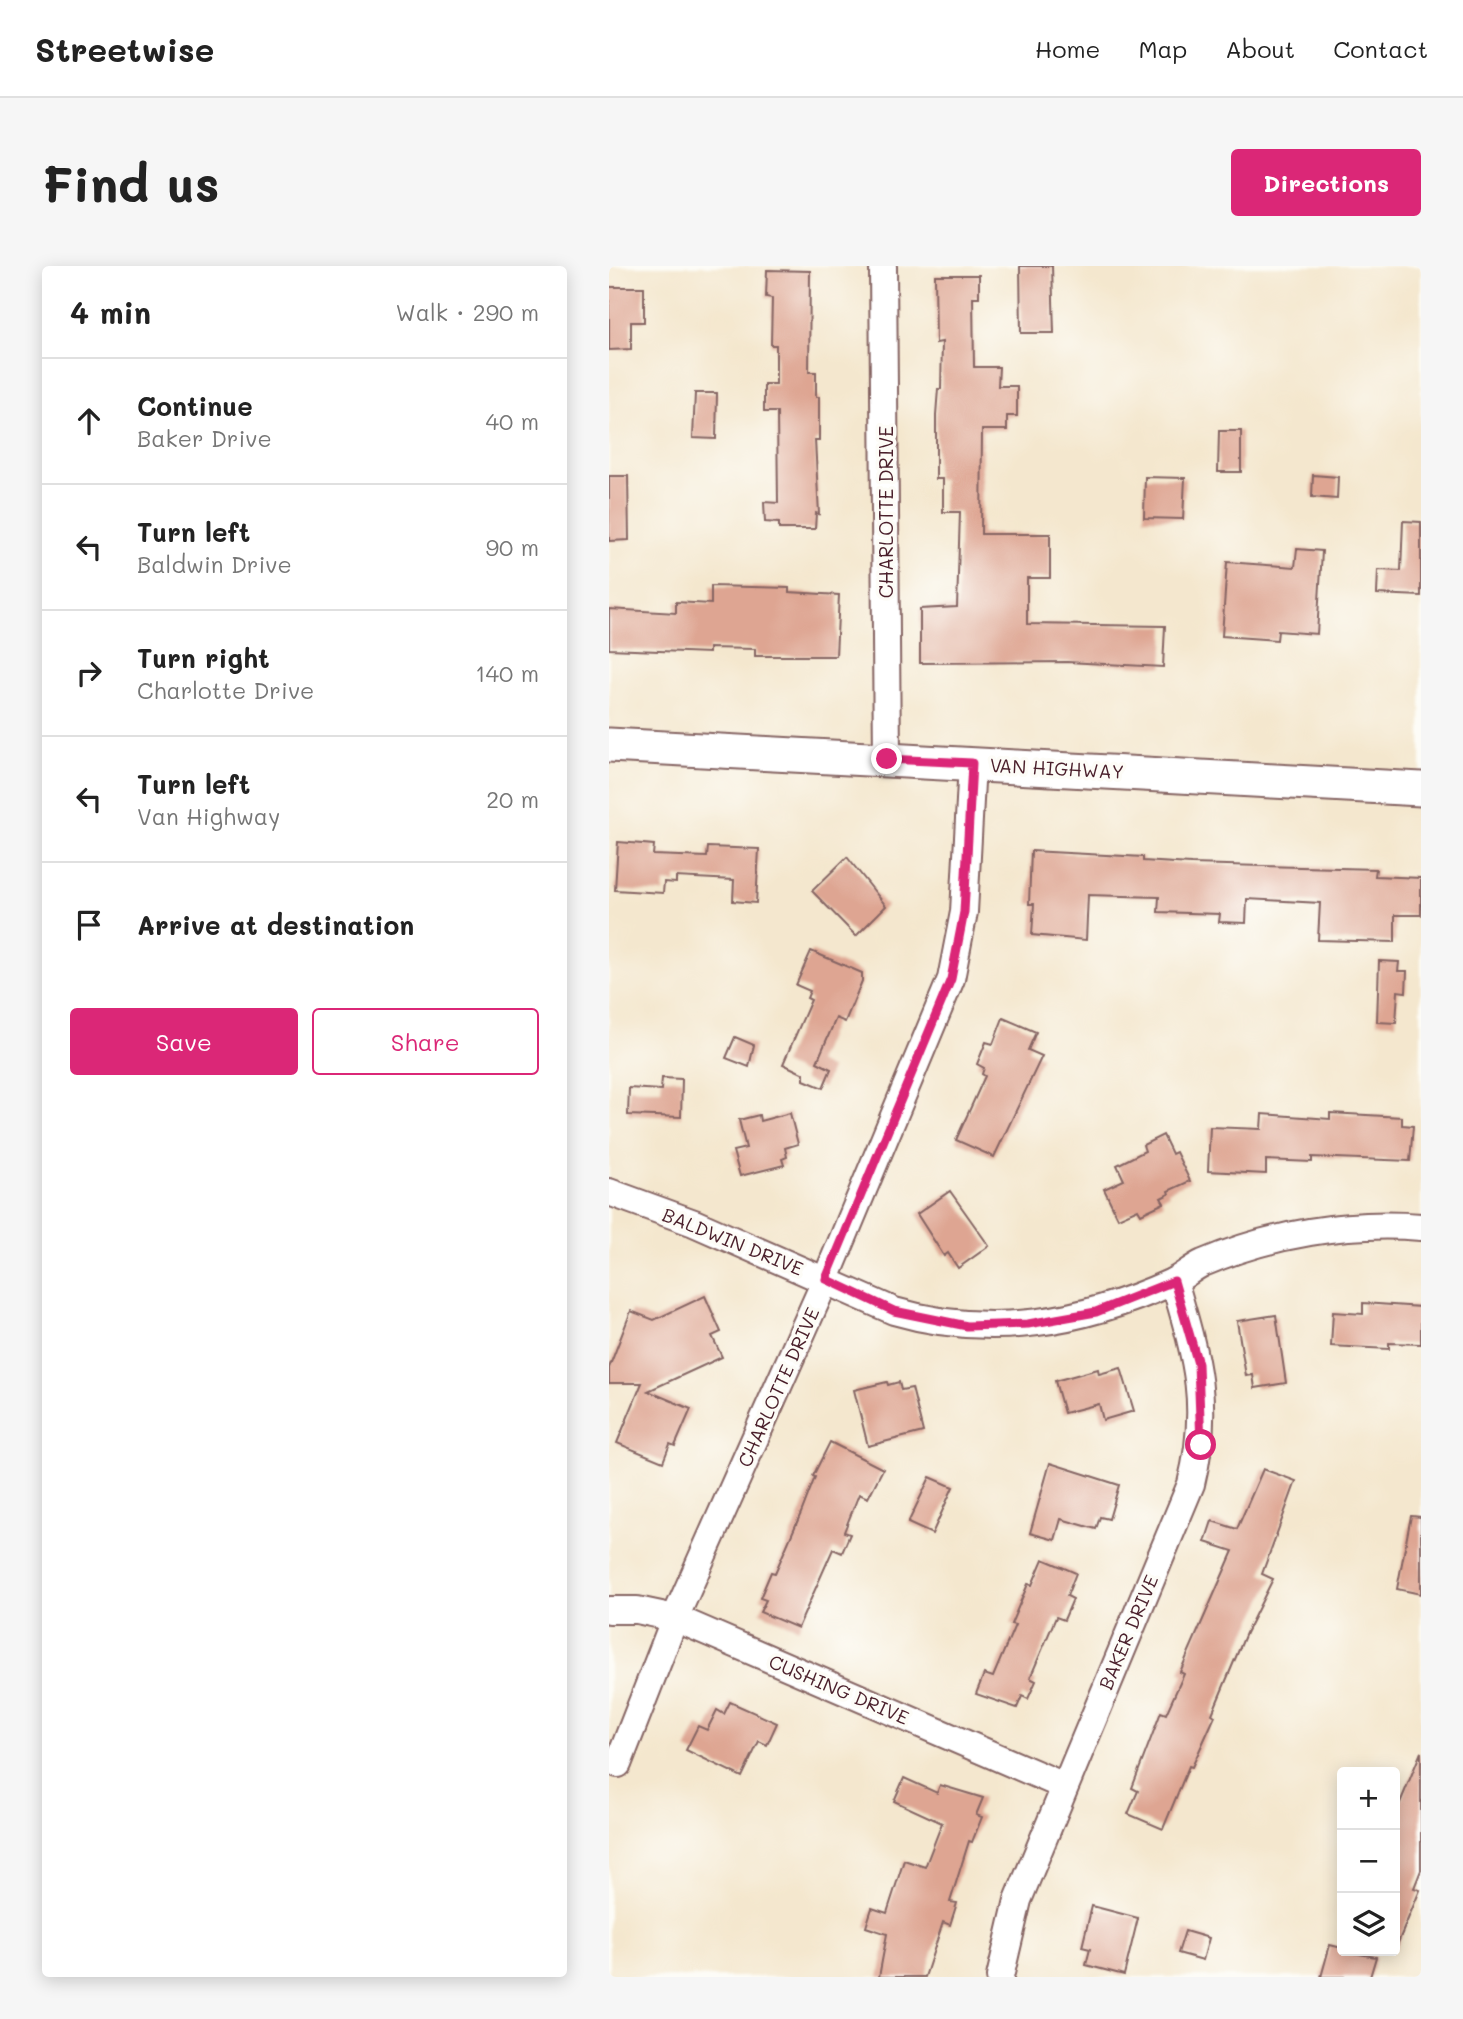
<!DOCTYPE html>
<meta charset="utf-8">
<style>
:root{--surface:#fff;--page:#f6f6f6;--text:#222;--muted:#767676;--line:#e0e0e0;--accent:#db2777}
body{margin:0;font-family:Mali,sans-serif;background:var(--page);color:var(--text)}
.controls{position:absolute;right:21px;bottom:21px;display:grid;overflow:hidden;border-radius:7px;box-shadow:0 4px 18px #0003}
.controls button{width:63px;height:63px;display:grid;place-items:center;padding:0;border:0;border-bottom:2px solid var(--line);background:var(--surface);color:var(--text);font:35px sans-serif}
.stop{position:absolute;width:21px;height:21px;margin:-16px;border:5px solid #db2777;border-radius:50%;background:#fff}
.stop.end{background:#db2777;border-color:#fff;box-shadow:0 2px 7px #0008}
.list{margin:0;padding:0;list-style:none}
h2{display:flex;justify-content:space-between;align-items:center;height:91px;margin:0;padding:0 28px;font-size:30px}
h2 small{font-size:23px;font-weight:400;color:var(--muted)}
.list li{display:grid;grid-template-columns:46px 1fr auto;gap:21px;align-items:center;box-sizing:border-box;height:126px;padding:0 28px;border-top:2px solid var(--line)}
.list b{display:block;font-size:26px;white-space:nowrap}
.list p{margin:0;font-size:23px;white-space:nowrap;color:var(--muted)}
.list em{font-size:23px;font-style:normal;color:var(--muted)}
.actions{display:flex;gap:14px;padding:21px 28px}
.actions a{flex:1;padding:16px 0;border:2px solid var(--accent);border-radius:7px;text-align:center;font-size:24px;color:var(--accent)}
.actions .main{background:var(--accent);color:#fff}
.icon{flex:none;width:38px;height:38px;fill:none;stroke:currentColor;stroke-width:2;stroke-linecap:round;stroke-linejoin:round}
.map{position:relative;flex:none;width:812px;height:1711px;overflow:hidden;border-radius:7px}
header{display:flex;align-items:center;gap:42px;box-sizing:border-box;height:98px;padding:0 35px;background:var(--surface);border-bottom:2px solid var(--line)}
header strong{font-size:33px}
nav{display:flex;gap:38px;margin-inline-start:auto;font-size:24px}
.intro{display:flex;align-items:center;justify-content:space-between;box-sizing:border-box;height:168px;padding:0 42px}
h1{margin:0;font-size:49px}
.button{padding:18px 32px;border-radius:7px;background:var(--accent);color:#fff;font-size:24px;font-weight:700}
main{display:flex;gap:42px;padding:0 42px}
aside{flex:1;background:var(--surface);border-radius:7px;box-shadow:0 4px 18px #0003}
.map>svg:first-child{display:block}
.building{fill:#dea592}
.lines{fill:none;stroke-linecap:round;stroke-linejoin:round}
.minor-casing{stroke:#866564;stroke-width:30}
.major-casing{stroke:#866564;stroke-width:37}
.minor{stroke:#fff;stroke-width:26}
.major{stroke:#fff;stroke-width:33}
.route{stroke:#db2777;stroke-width:9}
.labels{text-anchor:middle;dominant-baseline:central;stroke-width:7;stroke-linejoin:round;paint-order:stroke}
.street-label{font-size:19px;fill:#4a1f2b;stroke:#fdfcf7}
</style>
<header>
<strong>Streetwise</strong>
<nav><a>Home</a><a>Map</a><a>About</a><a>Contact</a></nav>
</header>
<div class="intro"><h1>Find us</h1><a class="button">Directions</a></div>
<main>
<aside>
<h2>4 min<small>Walk · 290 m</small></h2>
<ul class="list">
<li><svg class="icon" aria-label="ahead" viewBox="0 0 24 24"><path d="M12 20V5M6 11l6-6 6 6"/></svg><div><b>Continue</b><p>Baker Drive</p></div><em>40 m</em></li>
<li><svg class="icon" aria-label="left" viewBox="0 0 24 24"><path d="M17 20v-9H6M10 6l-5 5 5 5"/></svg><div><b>Turn left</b><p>Baldwin Drive</p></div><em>90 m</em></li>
<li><svg class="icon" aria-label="right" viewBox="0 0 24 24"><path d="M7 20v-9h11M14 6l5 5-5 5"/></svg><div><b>Turn right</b><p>Charlotte Drive</p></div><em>140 m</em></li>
<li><svg class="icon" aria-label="left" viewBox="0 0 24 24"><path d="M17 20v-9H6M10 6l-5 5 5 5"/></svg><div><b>Turn left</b><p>Van Highway</p></div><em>20 m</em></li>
<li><svg class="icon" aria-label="arrive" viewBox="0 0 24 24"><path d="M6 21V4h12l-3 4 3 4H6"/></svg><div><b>Arrive at destination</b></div></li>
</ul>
<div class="actions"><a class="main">Save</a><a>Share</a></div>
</aside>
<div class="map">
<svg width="812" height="1711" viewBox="0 0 812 1711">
<rect width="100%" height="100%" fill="#fdfcf7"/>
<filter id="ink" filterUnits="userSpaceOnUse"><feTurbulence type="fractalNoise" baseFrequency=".0143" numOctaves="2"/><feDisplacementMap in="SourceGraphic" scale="14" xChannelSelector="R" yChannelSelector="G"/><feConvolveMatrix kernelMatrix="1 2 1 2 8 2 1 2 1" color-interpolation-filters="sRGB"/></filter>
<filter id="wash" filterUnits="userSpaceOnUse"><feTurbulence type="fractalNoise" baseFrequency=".00686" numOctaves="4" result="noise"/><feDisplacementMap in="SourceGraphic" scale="28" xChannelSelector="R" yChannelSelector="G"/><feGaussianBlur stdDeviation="1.57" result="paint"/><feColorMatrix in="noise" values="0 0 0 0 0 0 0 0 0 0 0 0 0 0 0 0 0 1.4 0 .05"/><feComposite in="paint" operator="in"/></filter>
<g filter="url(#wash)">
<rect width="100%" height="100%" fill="#f4e7ce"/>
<g id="blocks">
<!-- building -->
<g class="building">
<polygon points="411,0 443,0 445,67 412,67"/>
<polygon points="158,4 201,5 200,106 207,106 207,131 210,131 210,174 206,174 210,248 207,247 206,263 170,263 170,257 156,256 155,236 169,237 168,146 155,146 155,118 167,118 167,79 162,79 163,32 157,31"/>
<polygon points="326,9 370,9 370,31 364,31 365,101 390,101 389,120 408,120 408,150 398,150 398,164 373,164 372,268 441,268 441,312 418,312 418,358 556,360 554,401 458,396 311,397 311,343 348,341 351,246 334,246 334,213 327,213 327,149 329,123 332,123 333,76 327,77"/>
<polygon points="0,21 35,21 35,56 22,56 22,83 0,84"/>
<polygon points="86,127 108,127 107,173 84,172"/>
<polygon points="610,165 632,165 632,206 609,206"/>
<polygon points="704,209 729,211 728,233 703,231"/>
<polygon points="0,210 19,210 20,274 0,275"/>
<polygon points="536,211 576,212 574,253 535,252"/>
<polygon points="794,255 812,256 812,330 768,328 769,304 792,305"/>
<polygon points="688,283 713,285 708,368 669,365 668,374 613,370 618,296 686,301"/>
<polygon points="102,320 180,322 180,326 230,329 227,390 146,390 146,383 100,382 100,387 0,383 0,343 67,347 67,336 102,338"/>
<polygon points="9,576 45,579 44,589 98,591 99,581 150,583 147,637 124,635 125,614 67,611 67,617 55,616 54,627 6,624"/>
<polygon points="422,585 534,591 534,595 582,598 767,603 766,610 812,612 812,649 786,649 786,676 709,674 711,637 638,633 637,657 610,656 611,648 549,646 550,631 479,629 477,674 423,669 425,638 420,638"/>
<polygon points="238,591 277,640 247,670 203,625"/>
<polygon points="202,685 253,707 253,715 236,756 227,752 208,796 222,803 214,822 195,814 195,808 174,798 202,734 198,732 201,725 187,719"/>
<polygon points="770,695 790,696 789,705 798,705 797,726 789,725 787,757 768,756"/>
<polygon points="394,752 427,766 419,784 433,790 385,891 347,874 376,810 373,808 375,802 368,798 377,776 384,778"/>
<polygon points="126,771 145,779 140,801 117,792"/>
<polygon points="53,812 73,813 72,851 19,849 20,822 52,824"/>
<polygon points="181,847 189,878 176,882 178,891 173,893 175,899 131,910 124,885 137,882 130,854 150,849 151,855"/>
<polygon points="721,847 793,851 793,859 804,860 801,895 703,891 703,896 657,894 657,908 599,905 601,861 652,863 653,848 721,853"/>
<polygon points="554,869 563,888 567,886 581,915 559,925 560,928 552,932 555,937 532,948 529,943 509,952 495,923 515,914 508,899 536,885 534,879"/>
<polygon points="341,925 380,980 349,1002 339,987 335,990 308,948"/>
<polygon points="96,1030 112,1066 103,1070 113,1091 39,1125 82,1143 66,1180 61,1178 54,1196 8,1177 33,1117 0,1117 0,1102 22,1045 45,1054"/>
<polygon points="754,1037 812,1041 812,1078 780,1077 780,1083 722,1080 724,1046 754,1048"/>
<polygon points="667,1049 677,1117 646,1122 644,1109 637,1110 628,1055"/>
<polygon points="512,1102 525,1145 494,1154 490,1138 455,1147 446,1115 489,1103 490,1108"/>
<polygon points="278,1116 279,1119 290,1116 292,1124 303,1122 314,1166 259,1180 245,1124"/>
<polygon points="221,1176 274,1203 259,1232 250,1228 235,1266 241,1268 233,1287 224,1283 189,1362 151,1346 157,1334 151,1332 162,1306 166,1307 192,1247 206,1211 204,1210"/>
<polygon points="441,1197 510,1219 500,1253 491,1251 487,1263 452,1253 446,1274 421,1267"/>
<polygon points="654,1203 687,1215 653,1308 664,1313 637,1367 603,1448 606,1450 583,1501 580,1500 554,1563 519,1548 529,1525 523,1522 552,1446 557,1448 575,1408 571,1406 624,1285 596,1276 603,1255 628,1263"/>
<polygon points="321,1211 344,1221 323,1268 299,1257"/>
<polygon points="802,1250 812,1251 812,1328 788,1323"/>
<polygon points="434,1293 467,1307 458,1330 464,1333 455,1354 447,1351 421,1412 427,1415 419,1433 413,1430 408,1442 367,1428 375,1408 384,1411 406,1359 402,1358 419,1318 423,1319"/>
<polygon points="121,1436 168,1457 158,1479 150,1475 133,1511 77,1484 89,1460 98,1464 108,1444 115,1448"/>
<polygon points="812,1486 812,1604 805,1622 811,1624 786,1684 786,1549"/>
<polygon points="295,1512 328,1527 331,1519 374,1532 367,1549 373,1551 363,1576 360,1575 341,1636 348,1637 341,1659 334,1656 316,1711 270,1711 278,1668 257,1661 263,1642 278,1647 295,1594 316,1601 333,1557 285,1535"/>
<polygon points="483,1640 529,1652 515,1709 477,1699 481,1683 473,1681"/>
<polygon points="576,1665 600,1672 594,1694 569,1687"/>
<polygon points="721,1679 733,1682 733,1685 767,1691 761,1711 712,1711"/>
</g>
</g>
</g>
<g filter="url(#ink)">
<use href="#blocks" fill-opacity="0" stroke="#866564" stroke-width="2"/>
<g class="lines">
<defs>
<g id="minor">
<polyline points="274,0 278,493"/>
<path d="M0,926L85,957L285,1045C381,1073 473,1057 563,1016C574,1011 583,1002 594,997C662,968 739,955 812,961"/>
<polyline points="0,1344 28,1344 66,1352 455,1520"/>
<polyline points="9,1498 66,1352 217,1013 342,713 355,646 363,497"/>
<path d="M391,1711L409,1634L582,1218C602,1138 587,1091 565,1015"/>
</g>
<polyline id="major" points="0,479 812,523"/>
</defs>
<!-- minor casing -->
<use href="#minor" class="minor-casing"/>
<!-- major casing -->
<use href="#major" class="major-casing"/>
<!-- minor -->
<use href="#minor" class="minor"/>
<!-- major -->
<use href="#major" class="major"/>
</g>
</g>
<g class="lines" filter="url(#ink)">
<!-- route -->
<polyline class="route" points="278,493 363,497 355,646 342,713 217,1013 285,1045 358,1060 419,1058 487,1046 565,1015 589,1098 592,1179"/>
</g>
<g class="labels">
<!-- street labels -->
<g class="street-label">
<text transform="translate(276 246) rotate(-90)">CHARLOTTE DRIVE</text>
<text transform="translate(448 502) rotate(3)">VAN HIGHWAY</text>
<text transform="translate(124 975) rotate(22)">BALDWIN DRIVE</text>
<text transform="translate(169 1121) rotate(-66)">CHARLOTTE DRIVE</text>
<text transform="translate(519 1366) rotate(-67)">BAKER DRIVE</text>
<text transform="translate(230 1423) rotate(23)">CUSHING DRIVE</text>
</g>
</g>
</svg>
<div class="controls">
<button>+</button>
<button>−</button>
<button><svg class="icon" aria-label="layers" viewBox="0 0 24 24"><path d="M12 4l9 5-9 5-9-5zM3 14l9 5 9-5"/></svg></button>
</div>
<div class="stop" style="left:592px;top:1179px"></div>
<div class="stop end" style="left:278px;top:493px"></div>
</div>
</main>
